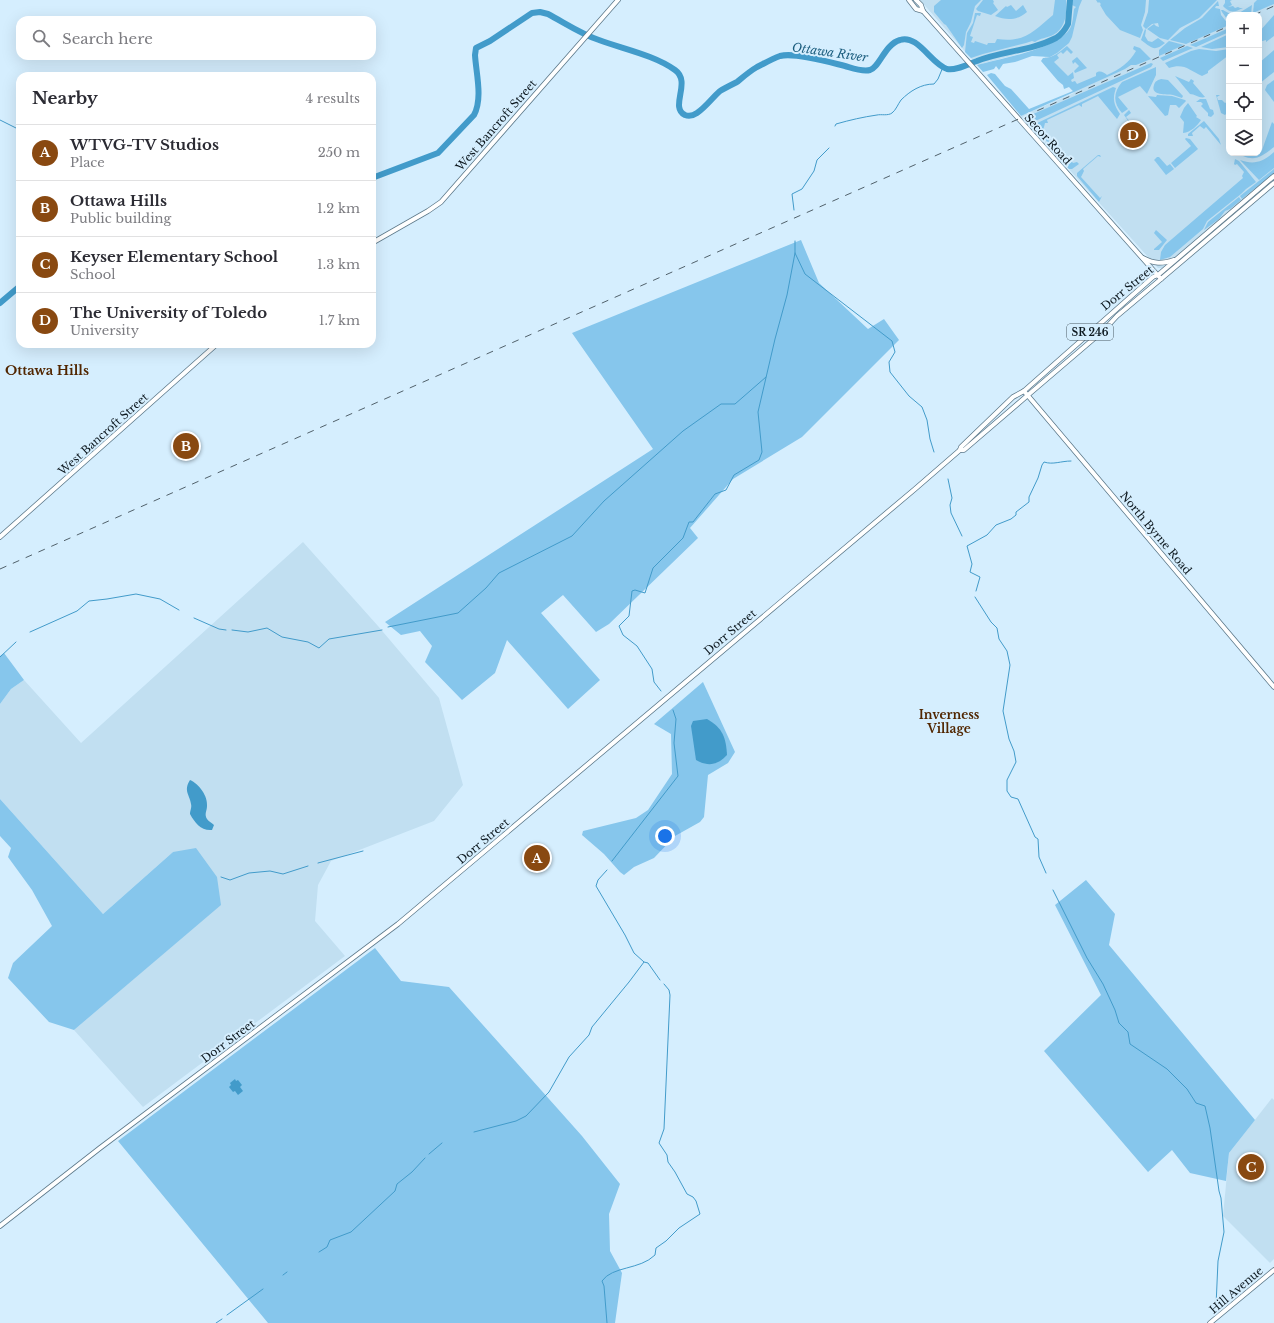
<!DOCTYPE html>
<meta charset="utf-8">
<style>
:root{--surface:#fff;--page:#f2f2f3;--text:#2b2b33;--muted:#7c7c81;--line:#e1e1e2;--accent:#894911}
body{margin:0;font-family:"Libre Baskerville",serif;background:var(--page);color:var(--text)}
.controls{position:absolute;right:12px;top:12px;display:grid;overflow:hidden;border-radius:8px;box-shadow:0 4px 16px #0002}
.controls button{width:36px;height:36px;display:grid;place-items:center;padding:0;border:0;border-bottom:1px solid var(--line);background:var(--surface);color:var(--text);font:20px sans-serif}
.you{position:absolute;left:665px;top:836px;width:14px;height:14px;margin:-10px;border:3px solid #fff;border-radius:50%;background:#1a73e8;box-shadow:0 0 0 6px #1a73e833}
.badge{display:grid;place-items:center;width:26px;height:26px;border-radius:50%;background:var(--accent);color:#fff;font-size:13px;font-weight:700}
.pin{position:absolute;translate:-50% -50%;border:2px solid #fff;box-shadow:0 1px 4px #0006}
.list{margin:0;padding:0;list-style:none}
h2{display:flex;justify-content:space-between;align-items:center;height:52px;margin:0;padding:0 16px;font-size:17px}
h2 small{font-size:13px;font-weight:400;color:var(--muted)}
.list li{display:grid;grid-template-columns:26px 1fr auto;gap:12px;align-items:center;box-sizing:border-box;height:56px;padding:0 16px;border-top:1px solid var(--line)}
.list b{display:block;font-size:15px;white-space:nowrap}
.list p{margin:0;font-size:13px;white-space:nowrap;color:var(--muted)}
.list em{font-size:13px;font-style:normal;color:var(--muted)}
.icon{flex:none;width:22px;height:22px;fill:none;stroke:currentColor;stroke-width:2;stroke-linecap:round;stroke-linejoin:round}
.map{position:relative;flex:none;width:1274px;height:1323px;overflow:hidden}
.search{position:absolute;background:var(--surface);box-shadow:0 4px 16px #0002;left:16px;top:16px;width:360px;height:44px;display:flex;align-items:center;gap:10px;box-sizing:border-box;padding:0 14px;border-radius:12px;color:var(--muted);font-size:15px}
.panel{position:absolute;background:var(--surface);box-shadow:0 4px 16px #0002;left:16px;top:72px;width:360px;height:276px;border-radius:12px}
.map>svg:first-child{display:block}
.built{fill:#c1dff1;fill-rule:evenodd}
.green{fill:#86c6ec}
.water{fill:#429bca}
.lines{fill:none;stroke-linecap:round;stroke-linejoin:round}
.stream{stroke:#429bca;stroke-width:1}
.river{stroke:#429bca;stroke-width:6}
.secondary-casing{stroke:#5d798a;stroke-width:5.5}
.primary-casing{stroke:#5d798a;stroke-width:5.5}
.secondary{stroke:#fff;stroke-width:4}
.primary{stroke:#fff;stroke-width:4}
.rail{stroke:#51616b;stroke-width:1;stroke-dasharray:7 7;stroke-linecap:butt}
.labels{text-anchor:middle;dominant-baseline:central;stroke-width:4;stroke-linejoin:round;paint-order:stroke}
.shield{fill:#d5eefe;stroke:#495862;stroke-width:1}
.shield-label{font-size:10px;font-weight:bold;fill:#0d181f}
.street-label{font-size:11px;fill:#0d181f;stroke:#d5eefe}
.water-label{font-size:12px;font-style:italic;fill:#1b5d7e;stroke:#d5eefe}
.neighbourhood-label{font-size:12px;font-weight:bold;fill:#512600;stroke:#d5eefe}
.quarter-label{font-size:13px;font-weight:bold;fill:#512600;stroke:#d5eefe}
</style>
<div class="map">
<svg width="1274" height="1323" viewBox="0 0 1274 1323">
<rect width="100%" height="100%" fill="#d5eefe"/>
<!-- built -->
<g class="built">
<path d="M920,0H1274V173L1166,265L1163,268H1158L1021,116L1074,93L1038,49L977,65ZM1229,15H1259V153H1229Z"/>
<polygon points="303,542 378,626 439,698 463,785 434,821 331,861 318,885 315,921 345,956 143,1107 74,1030 220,905 173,852 103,914 0,799 0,704 11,689 24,680 81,743"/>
<polygon points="1272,1098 1274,1100 1274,1259 1270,1263 1223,1216 1229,1153"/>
</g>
<!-- green -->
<g class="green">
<polygon points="941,0 981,0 975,6 971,22 966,32 964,45 962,48 946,25 944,24 934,12 934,6"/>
<polygon points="983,0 993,0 994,2 993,3 998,10 991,15 978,11 976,9"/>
<path d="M1055,0H1066C1067,13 1066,28 1053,35C1047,38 1040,38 1035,42L1032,41L1026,43L983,54L971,58L965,52L967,33L973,23L975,13H981L980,16L977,15L970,36L973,37L971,42L974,43L975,41L987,45L988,43H995L997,39C1025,43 1034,31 1053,15Z"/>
<path d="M1072,0H1082L1079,7L1072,37L1069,43L1057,53L1050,57L1032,56L1015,62L1003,64L999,70L996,66L994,69L983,72L977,65C999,59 1056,49 1069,30C1073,25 1073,16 1074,9L1076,7L1072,5Z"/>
<polygon points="1096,0 1146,0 1145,12 1141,25 1143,30 1140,38 1120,30 1106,15 1100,5 1101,4 1099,2 1098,3"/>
<polygon points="1149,0 1217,0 1199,18 1180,28 1168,40 1160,38 1147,29 1154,24 1156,26 1159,27 1158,23 1152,24 1146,29 1143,26 1148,12"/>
<path d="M1225,0H1232L1230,1L1232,5L1228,7L1233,6L1235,8L1238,7L1240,8H1243C1236,11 1232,14 1225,8L1226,7L1225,8L1223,6L1225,3Z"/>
<polygon points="1257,0 1274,0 1274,4 1253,13 1254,3"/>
<polygon points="1218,1 1219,6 1216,6 1215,8 1220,9 1221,15 1229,25 1186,44 1170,40 1185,28 1202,18"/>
<path d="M1011,5L1016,11L1023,5L1027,12C1018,20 1007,21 995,16L1006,6L1007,7Z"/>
<polygon points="1252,5 1251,14 1249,15 1229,15 1229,22 1222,12 1221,10 1223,10 1232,15 1239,13"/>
<polygon points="1274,15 1274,36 1266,42 1266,40 1259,42 1259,32"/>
<polygon points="1229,28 1229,32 1196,47 1190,45"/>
<path d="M1145,29L1146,30L1145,36L1148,41L1152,42L1158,38L1165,43C1154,52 1152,48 1141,40Z"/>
<polygon points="1229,34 1229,47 1212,49 1201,47"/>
<polygon points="1169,41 1184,45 1159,56 1159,50"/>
<path d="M1067,46L1073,52L1071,54L1067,50L1063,54L1061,52L1057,55L1059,58L1054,62L1068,76L1073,72L1074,78L1071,80L1072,82L1075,81L1077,84L1096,76V73C1100,70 1103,72 1107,75C1120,69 1129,63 1136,51L1133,49L1134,46L1140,48L1151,59L1136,65H1131L1125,69L1021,116L987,75L991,73L995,74L1005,86L1011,89L1029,109L1073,91L1069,87L1064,89L1063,85L1058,81L1041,61L1043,58C1054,58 1059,52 1067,46Z"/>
<polygon points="1187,46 1193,48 1163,61 1160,58"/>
<path d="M1199,49L1216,51L1229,49V55L1208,71V73L1202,76C1189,70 1184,63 1169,68L1165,63L1191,51Z"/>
<polygon points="1274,50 1274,72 1259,84 1259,63"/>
<polygon points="1077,57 1087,68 1075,73 1074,71 1079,66 1075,62 1073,64 1072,61"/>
<polygon points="1151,63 1153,64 1151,67 1029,124 1024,118"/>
<path d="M1156,67V75L1147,94L1140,86L1118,97L1128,109L1122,113C1113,103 1113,93 1122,82Z"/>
<path d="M1175,76L1189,82L1191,79L1194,81L1193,83L1205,97C1200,99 1195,94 1190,94Z"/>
<path d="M1161,79L1168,80L1183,96L1182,98C1179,97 1176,96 1173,95C1167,94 1150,96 1154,85C1155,81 1158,80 1161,79Z"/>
<polygon points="1274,80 1274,102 1265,90 1267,85"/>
<path d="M1113,87L1116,88C1112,99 1114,105 1120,114L1117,119L1098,96L1082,104V107L1079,105L1047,120L1048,123H1045L1043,131L1046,132L1044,135L1060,153L1066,152L1065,154L1073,163L1077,162L1079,164L1072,169H1069L1051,148L1052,146L1031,126Z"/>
<polygon points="1157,95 1172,96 1185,100 1186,101 1179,108 1176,105 1170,105 1168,115 1165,116 1148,96 1156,97"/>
<polygon points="1216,95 1220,95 1217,97 1218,100 1222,100 1225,103 1227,102 1229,103 1229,111 1225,115 1221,113"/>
<polygon points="1200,99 1206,99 1210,109 1213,110 1214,114 1211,117 1208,116 1208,113 1201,106 1203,104 1201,102 1196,102"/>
<path d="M1188,103L1197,116L1196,117L1201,120C1197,126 1191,132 1183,133L1184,122L1180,117L1184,108Z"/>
<polygon points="1129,110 1131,113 1126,117 1138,131 1134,135 1126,127 1129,122 1124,115"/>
<polygon points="1204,121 1219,139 1221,145 1206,127 1204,129 1200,126 1192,133 1193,136 1188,136 1188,134"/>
<path d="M1272,122L1274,124V147C1264,155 1256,162 1243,156L1247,153H1259V150H1262Z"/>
<polygon points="1186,138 1190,139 1198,149 1175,168 1171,163 1191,146 1185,139"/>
<path d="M1274,152V168L1259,180L1240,160C1254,165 1263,162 1274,152Z"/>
<polygon points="1098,155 1100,155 1101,157 1098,156 1083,169 1084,171 1081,177 1100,198 1102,196 1099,202 1077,176 1077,173"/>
<polygon points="1157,157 1159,157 1167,166 1170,164 1174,169 1166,175 1155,161 1154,160"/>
<polygon points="1235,159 1239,161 1256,182 1246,189 1241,194 1207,221 1203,229 1170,257 1160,260 1161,252 1165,245 1243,178 1242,176 1244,172 1237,164 1235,165 1234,164"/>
<polygon points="1274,169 1274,173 1242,199 1240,196"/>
<polygon points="1239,197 1241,200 1230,209 1225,211 1219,219 1204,230 1208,222"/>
<polygon points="1156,230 1167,240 1159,250 1154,250 1154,249 1162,242 1154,233"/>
<polygon points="801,240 819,283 868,329 884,319 899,340 802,437 733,479 690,528 698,538 609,624 596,632 563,595 541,613 600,680 568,709 507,640 495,673 462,700 425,662 432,646 420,631 401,635 385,622 653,449 572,333"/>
<polygon points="4,653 24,680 11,689 0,704 0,656"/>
<polygon points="703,682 735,752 728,763 708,775 704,817 700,822 675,836 654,858 634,867 624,875 620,872 604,854 582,835 583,831 636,818 648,810 672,774 671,734 654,724"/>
<polygon points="0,799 103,914 173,852 196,848 217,877 221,905 74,1030 49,1022 8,978 13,963 52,926 32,890 8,857 11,848 0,836"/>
<polygon points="1086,880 1115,914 1109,945 1255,1120 1229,1153 1226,1181 1190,1173 1172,1150 1148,1172 1044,1051 1101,995 1055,905"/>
<polygon points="375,948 401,981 449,987 582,1136 620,1184 609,1214 610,1251 622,1273 615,1323 268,1323 118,1141"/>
</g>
<!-- water -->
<g class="water">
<path d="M707,719C723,728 726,738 727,755C718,765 708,767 696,760L691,726L693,721Z"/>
<path d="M190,780C199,784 208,796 207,806C207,811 204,814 207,819C208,821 212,823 214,825L212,830C201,831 195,823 190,814C190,811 192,807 191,804C190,795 183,791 190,780Z"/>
<polygon points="235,1079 236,1081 238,1080 242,1085 240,1087 243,1091 238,1095 235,1091 233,1092 229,1087 231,1085 230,1083"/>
</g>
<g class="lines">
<!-- stream -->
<g class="stream">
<polyline points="0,120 20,130"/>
<path d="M835,126L836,124C850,120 863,117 877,115C881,114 888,116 892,113C896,110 898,104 901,100C910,91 921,84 934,84L938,79L943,67"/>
<polyline points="794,210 792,194 802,189 814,171 817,160 829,148"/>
<polyline points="795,241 795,253 805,274 892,341 895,352 889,362 890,372 909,396 922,407 927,420 930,439 934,452"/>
<polyline points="948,479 952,498 950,505 951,513 962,536"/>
<path d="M976,591L980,577L970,572L972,564L967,546L987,535L996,525L1011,519L1016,515V512L1029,502V497L1038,478L1042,465L1044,462C1053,465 1061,461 1071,461"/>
<polyline points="975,597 991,622 997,628 999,639 1007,651 1010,665 1003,711 1009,739 1014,751 1016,762 1007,780 1007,791 1011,797 1018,799 1035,837 1038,839 1039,857 1046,873"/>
<polyline points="194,618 219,629 226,630"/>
<polyline points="388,627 458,613 486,588 499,573 572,536 604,501 683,431 721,404 735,404 766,377"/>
<polyline points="232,630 248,632 267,628 282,637 308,642 319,648 329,639 382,630"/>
<polyline points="30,632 77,611 89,601 107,599 136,594 160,599 179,610"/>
<polyline points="0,657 16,642"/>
<polyline points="661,691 654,682 652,669 637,646 623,635 619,626 629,616 632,591 635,590 645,593 653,568 683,538 689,522 693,522 715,494 726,490 734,475 759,460 762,452 758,412 775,339 787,295 795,253"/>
<polyline points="612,861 678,776 674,743 676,719 673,710"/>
<polyline points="318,863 363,851"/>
<polyline points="221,877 230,880 249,873 270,871 283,874 308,866"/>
<polyline points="1053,890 1087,958 1103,984 1115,1010 1119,1023 1128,1032 1130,1044 1167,1069 1187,1089 1196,1103 1205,1106 1210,1128 1219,1191 1221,1198 1224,1232 1218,1261 1216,1306"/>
<polyline points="644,962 648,963 660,980"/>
<polyline points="474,1132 516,1121 526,1116 549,1092 569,1057 589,1035 592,1027 629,982 644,962 634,953 625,935 596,886 598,880 607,870"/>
<polyline points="429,1154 442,1143"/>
<polyline points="319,1252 327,1247 330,1240 351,1232 395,1191 397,1184 412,1172 425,1158"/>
<polyline points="283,1275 287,1272"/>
<polyline points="227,1315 263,1289"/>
<polyline points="216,1323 222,1319"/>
<path d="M607,1323L604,1286L602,1281C612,1266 640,1270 655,1255L656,1248L666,1241L679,1228L700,1214L696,1201L693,1197L687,1194L675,1172L668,1162L667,1155L659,1143L664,1129L670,995L669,990L664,984"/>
</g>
<!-- river -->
<g class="river">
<path d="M372,178L438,153L474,115C483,98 476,73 475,55L476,48L490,41L532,13L540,12L548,14C565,23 581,34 599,40C623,49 654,55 675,70C692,82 669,107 685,115C690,117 694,115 697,113C706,107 712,98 720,91C725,88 731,85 737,82C743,77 750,71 757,67C765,63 772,59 780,56C795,52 829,62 845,66C852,68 862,72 870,70C879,68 885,44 900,40C918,34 931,64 947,69C956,71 968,64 977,61C1002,51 1031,51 1056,38C1061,35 1065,30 1068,24L1070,0"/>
<polyline points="0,303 20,286"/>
</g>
<defs>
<g id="secondary">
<polyline points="372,243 428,211 441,202 618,0"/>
<path d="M1143,258C1154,264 1162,264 1174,260"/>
<polyline points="1158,275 1274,176"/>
<polyline points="1161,279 1274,183"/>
<polyline points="960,450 964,450 1028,395"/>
<polyline points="0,537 217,344"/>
<polyline points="0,1226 100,1148 398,924 915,489 960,450 961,447 1013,397 1024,391"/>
<polyline points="1210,1323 1274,1270"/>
</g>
<g id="primary">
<polyline points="909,0 916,9 923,11"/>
<polyline points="916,0 921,5 923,11 1161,279 1117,316 1104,330 1028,395"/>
<polyline points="1158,275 1153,277 1024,391 1274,687"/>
</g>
</defs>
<!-- secondary casing -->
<use href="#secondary" class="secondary-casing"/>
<!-- primary casing -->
<use href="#primary" class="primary-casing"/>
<!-- secondary -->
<use href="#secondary" class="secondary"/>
<!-- primary -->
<use href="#primary" class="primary"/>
<!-- rail -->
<g class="rail">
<polyline points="1254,15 1274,6"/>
<polyline points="0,569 1229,26"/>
</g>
</g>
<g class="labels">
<!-- shield labels -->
<rect class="shield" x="1067" y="324" width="46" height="16" rx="3"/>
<g class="shield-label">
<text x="1090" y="332">SR 246</text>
</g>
<!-- street labels -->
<g class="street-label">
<text transform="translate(496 125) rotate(-49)">West Bancroft Street</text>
<text transform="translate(1048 139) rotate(48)">Secor Road</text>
<text transform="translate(1127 288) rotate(-39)">Dorr Street</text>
<text transform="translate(103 434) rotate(-42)">West Bancroft Street</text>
<text transform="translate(1156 533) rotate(50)">North Byrne Road</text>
<text transform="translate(730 632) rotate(-40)">Dorr Street</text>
<text transform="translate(483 841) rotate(-40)">Dorr Street</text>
<text transform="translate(228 1041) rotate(-37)">Dorr Street</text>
<text transform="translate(1236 1290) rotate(-40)">Hill Avenue</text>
</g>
<!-- water labels -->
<g class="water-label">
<text transform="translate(830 52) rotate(8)">Ottawa River</text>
</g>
<!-- neighbourhood labels -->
<g class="neighbourhood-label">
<text x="949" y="714">Inverness<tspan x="949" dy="14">Village</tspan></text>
</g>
<!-- quarter labels -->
<g class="quarter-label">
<text x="47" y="370">Ottawa Hills</text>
</g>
</g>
</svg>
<div class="controls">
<button>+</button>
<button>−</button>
<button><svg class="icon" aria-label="locate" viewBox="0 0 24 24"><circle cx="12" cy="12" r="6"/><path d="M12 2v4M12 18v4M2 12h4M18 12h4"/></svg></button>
<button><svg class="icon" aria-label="layers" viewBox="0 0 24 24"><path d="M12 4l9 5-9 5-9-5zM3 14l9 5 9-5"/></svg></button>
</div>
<div class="you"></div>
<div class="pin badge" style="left:537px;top:858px">A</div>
<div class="pin badge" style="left:186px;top:446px">B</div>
<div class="pin badge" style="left:1251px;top:1167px">C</div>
<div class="pin badge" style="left:1133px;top:135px">D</div>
<div class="search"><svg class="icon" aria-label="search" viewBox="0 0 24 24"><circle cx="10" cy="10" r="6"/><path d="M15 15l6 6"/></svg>Search here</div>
<section class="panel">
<h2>Nearby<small>4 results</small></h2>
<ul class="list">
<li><span class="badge">A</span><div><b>WTVG-TV Studios</b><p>Place</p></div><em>250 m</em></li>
<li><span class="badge">B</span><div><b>Ottawa Hills</b><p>Public building</p></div><em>1.2 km</em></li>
<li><span class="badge">C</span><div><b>Keyser Elementary School</b><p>School</p></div><em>1.3 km</em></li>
<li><span class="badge">D</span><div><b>The University of Toledo</b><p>University</p></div><em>1.7 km</em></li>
</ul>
</section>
</div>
